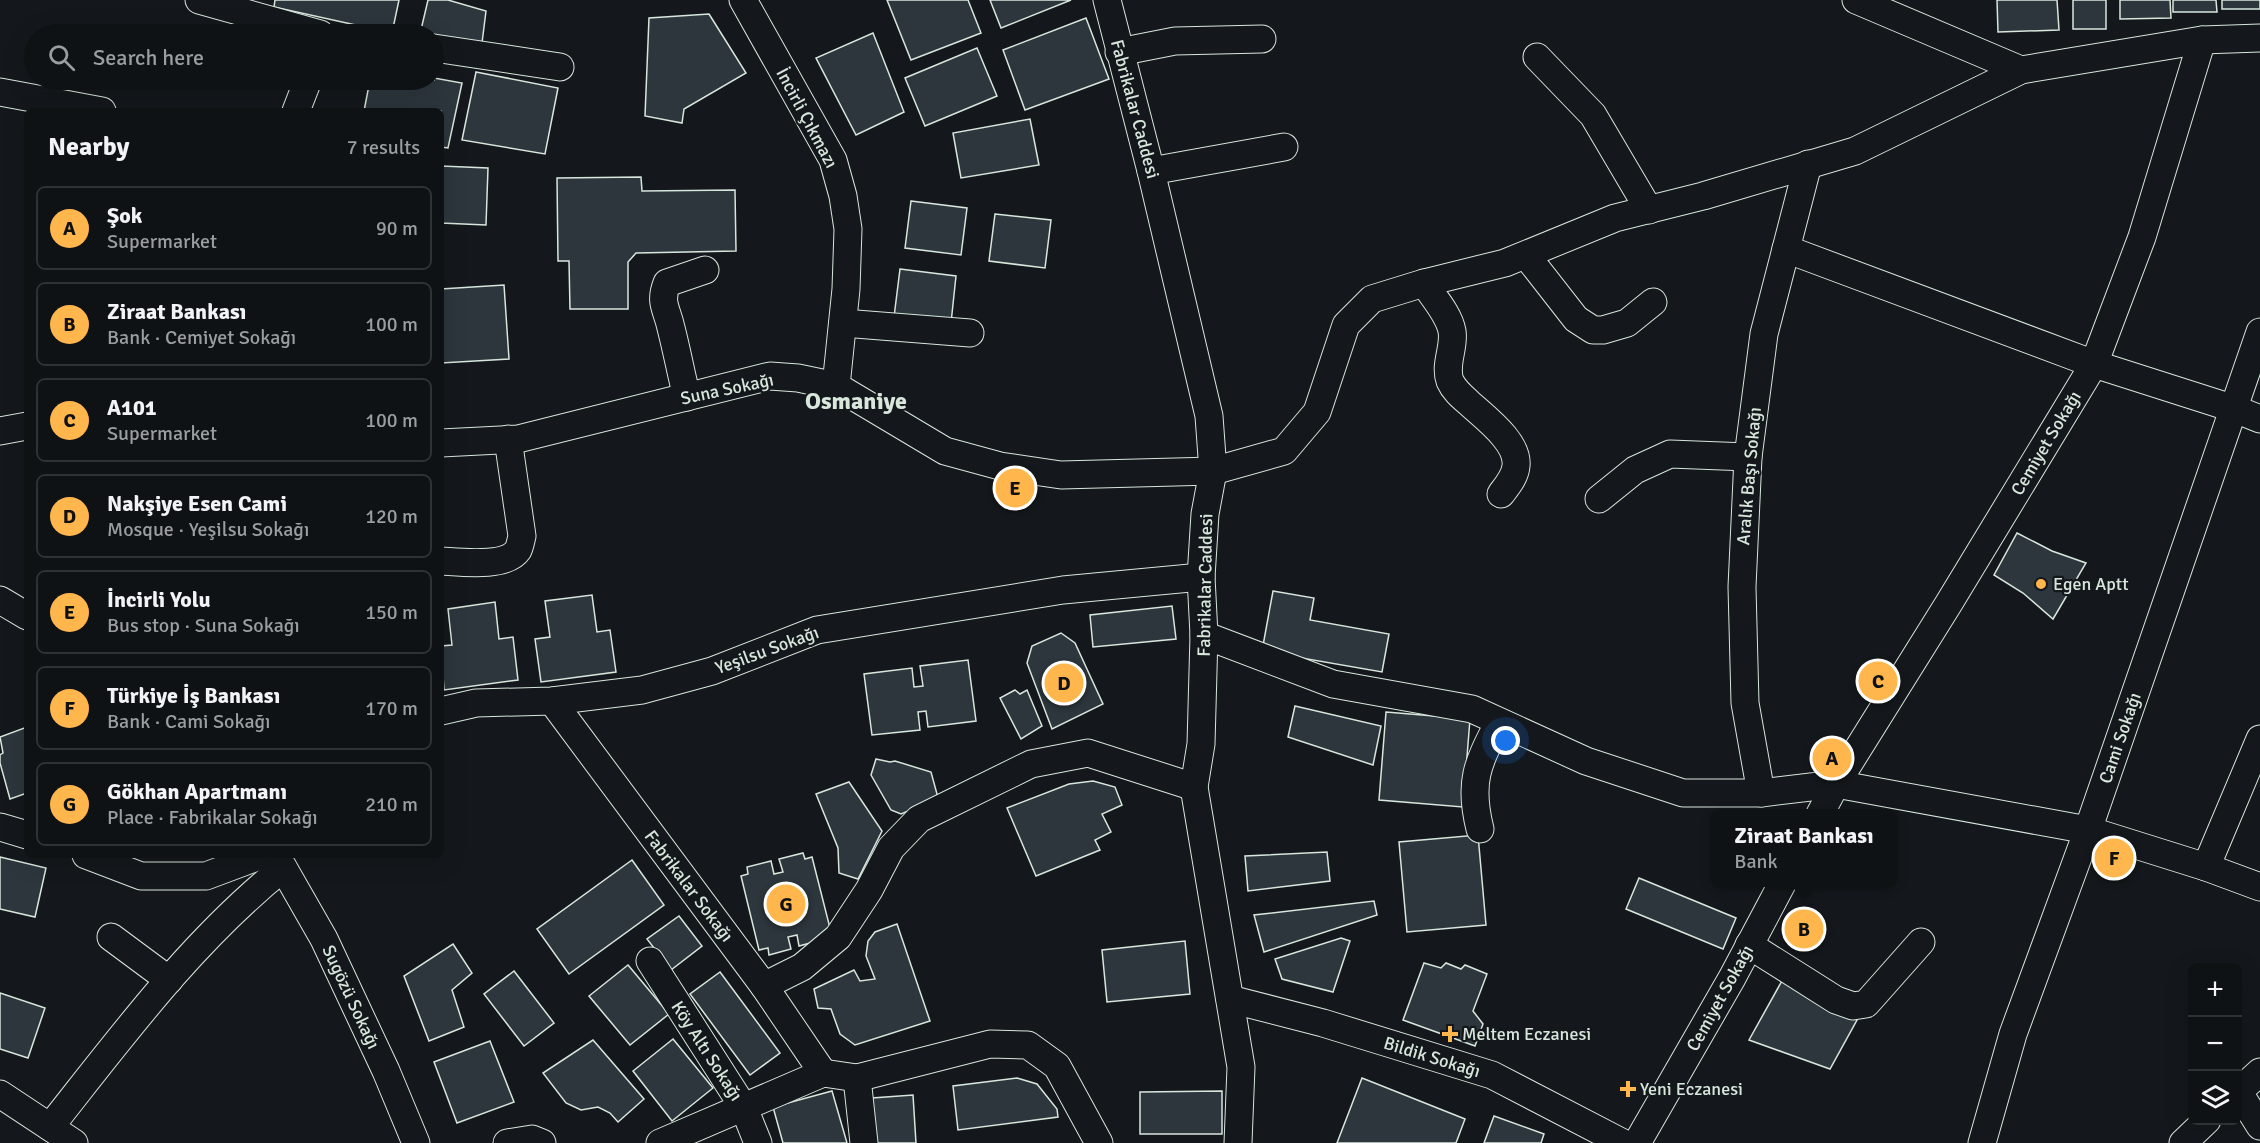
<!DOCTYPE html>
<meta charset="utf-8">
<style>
:root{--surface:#0f1215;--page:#1d2022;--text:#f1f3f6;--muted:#9b9ea0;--line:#2f3234;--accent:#ffb74d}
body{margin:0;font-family:Signika,sans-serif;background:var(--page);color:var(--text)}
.controls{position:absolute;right:18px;bottom:18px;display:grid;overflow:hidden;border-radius:9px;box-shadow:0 6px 24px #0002}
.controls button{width:54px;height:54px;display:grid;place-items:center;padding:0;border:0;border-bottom:2px solid var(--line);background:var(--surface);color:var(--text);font:30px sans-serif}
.you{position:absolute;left:1506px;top:741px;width:21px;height:21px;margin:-15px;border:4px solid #fff;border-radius:50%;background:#1a73e8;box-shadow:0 0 0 9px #1a73e833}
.badge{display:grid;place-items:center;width:39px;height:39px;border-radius:50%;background:var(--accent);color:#111;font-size:20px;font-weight:700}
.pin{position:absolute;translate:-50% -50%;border:3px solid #fff;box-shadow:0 2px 6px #0006}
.popup{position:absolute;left:1711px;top:809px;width:186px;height:78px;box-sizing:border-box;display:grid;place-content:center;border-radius:9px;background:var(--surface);filter:drop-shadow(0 2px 4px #0005);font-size:20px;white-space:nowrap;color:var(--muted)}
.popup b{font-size:22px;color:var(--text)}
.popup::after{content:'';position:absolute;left:50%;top:100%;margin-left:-12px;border:12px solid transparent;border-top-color:var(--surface)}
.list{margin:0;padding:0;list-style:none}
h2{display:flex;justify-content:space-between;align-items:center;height:78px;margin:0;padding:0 24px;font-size:26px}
h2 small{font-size:20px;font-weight:400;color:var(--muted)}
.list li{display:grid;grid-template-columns:39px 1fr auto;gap:18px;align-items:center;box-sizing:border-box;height:84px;margin:0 12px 12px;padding:0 12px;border:2px solid var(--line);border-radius:9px}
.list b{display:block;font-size:22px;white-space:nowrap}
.list p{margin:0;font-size:20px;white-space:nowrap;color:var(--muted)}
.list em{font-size:20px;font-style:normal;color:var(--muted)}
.icon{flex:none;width:33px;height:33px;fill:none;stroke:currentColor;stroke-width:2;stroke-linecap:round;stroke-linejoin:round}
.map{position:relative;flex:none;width:2260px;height:1143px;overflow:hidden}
.search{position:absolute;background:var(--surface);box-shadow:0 6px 24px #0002;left:24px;top:24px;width:420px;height:66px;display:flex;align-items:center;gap:15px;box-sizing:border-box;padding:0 21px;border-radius:33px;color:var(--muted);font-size:22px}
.panel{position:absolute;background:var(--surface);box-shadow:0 6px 24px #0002;left:24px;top:108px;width:420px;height:750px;border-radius:9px}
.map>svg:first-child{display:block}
.building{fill:#2c363c;stroke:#d8e6dc;stroke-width:1.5}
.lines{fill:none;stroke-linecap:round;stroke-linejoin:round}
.minor-casing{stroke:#d8e6dc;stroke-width:29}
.minor{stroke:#14181c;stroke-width:27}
.poi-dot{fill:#ffb74d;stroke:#14181c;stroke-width:2}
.labels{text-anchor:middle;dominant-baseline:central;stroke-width:4.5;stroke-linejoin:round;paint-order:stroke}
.street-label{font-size:18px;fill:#d8e6dc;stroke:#14181c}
.poi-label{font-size:18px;fill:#d8e6dc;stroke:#14181c;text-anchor:start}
.district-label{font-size:24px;font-weight:bold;fill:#d8e6dc;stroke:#14181c}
</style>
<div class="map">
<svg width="2260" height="1143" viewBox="0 0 2260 1143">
<rect width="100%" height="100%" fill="#14181c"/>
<!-- building -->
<g class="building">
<polygon points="275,0 399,0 392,33 274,7"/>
<polygon points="428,0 448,0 486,11 482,43 434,37 434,34 420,34"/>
<polygon points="887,0 968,0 981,33 911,60"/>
<polygon points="990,0 1071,0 1001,28"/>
<polygon points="1997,0 2057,0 2059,30 1998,32"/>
<rect x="2073" y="0" width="33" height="29"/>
<polygon points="2120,0 2170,0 2171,18 2120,19"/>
<polygon points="2173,0 2216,0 2217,12 2173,12"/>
<rect x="2222" y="0" width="38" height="9"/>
<polygon points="709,14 746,73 684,109 682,123 645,116 649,18"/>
<polygon points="1086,18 1109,79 1025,110 1003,50"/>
<polygon points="873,33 904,112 856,135 816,58"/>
<polygon points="977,48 997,96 925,126 905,78"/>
<polygon points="476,72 558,88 545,154 462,140"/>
<polygon points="434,78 462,83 448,148 441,147 441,111 364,111 370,80 434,80"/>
<polygon points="1030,119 1039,165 961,178 953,133"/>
<polygon points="441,166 488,168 486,225 441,223"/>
<polygon points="641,177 642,191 735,190 736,251 636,253 628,262 628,309 570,309 569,261 558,261 557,178"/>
<polygon points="911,201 967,208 961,255 905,248"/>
<polygon points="995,214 1051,220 1045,268 989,261"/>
<polygon points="900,269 956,276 951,323 894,317"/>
<polygon points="504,285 509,359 441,363 441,289"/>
<polygon points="2017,533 2052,551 2086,563 2053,619 2023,593 1994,575"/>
<polygon points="1273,591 1314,598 1310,620 1389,634 1382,672 1262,651"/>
<polygon points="592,595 597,632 610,630 616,672 541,682 535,639 550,637 545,601"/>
<polygon points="495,602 499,639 513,637 518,680 444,690 441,646 452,645 448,609"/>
<polygon points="1172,606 1176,639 1093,647 1090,615"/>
<polygon points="1061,633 1075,643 1103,704 1052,729 1027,663 1032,646"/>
<polygon points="968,660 976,721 928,727 926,711 918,712 920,730 872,735 864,674 912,668 914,687 923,686 920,666"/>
<polygon points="1015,690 1020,694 1027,690 1042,726 1021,739 1000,698"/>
<polygon points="1295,706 1381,726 1373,765 1288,737"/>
<polygon points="1386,712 1470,719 1463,807 1379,800"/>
<polygon points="27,727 27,793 10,799 0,763 0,755 3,753 0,737"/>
<polygon points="876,759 890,762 895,761 931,772 937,794 935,800 901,814 891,810 871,775"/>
<polygon points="1093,781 1115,787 1122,805 1102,814 1111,832 1095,840 1100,850 1036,876 1007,808 1069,784"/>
<polygon points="849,782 882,831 858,879 839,873 838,848 816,794"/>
<polygon points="1478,835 1486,925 1407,932 1399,842"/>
<polygon points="1327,852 1330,881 1248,891 1245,856"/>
<polygon points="803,853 805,859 812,857 831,932 825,939 799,946 797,935 788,937 791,949 769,955 768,948 759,950 741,876 748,874 747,867 771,861 774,874 783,872 779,859"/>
<polygon points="0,857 46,868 35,917 0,909"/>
<polygon points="632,860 664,905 569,974 537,929"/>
<polygon points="1639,878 1736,918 1723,949 1626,909"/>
<polygon points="1374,901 1377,915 1264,952 1254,915"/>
<polygon points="679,916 702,946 671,970 647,939"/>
<polygon points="897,924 930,1021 855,1045 840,1034 831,1009 818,1008 814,989 854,970 860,981 875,979 866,956 868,941 875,932"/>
<polygon points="1341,938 1350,941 1333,992 1282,979 1275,959"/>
<polygon points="1185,941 1190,994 1107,1002 1102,950"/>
<polygon points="453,944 472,973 452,990 464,1027 429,1041 404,976"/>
<polygon points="1424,963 1441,968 1446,963 1461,969 1465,965 1487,974 1473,1011 1483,1024 1475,1046 1403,1020"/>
<polygon points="628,965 669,1014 630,1045 589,996"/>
<polygon points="514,971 554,1023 524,1046 484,994"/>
<polygon points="720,972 780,1053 750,1075 690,994"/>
<polygon points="1783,979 1857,1020 1830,1069 1749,1040"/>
<polygon points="0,993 45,1008 28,1058 0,1049"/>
<polygon points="673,1039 713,1088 672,1121 633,1071"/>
<polygon points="593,1040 644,1099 618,1122 610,1113 598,1107 581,1110 566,1103 543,1073"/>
<polygon points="490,1041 514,1102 457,1123 434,1062"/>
<polygon points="1017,1078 1037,1084 1057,1109 1058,1117 958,1130 953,1086"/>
<polygon points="1362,1078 1465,1119 1456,1143 1337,1143"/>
<polygon points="832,1091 847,1143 783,1143 773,1107"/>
<polygon points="1222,1091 1222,1134 1140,1134 1140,1092"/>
<polygon points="913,1095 916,1143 874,1143 872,1098"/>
<polygon points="1494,1116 1544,1134 1541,1143 1484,1143"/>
</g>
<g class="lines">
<defs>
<g id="minor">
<polyline points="199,0 320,34"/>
<polyline points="743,0 833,160 843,196 848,229 846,289 836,386"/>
<polyline points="1107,0 1151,171 1209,416 1213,471 1205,514 1201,577 1204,635 1201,744 1194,787 1241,1067 1238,1143"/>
<polyline points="1856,0 2021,70"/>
<polyline points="434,48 560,67"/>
<polyline points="1119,52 1175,41 1262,39"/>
<polyline points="1537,57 1593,115 1649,210"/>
<polyline points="0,92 102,111"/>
<polyline points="296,111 308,80"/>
<polyline points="1151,171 1284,147"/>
<polyline points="1786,249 2094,364 2235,409 2260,419"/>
<polyline points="1526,255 1576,319 1593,330 1603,330 1627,323 1653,302"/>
<path d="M1424,283C1433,297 1449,314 1452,331C1455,347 1444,364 1450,381C1454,390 1461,396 1468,402C1484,417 1519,442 1516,466C1515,477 1507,486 1501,494"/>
<polyline points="843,323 970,333"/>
<path d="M687,397C681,374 677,351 671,328C667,309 659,303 667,283L705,270"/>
<polyline points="0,431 27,426"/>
<polyline points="441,443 518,439 770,376 798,378 836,386 945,451 1000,466 1061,475 1213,471 1284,451 1317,412 1346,325 1372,299 1424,283 1505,263 1615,218 1703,196 1855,151 2021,70 2202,40 2260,38"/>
<polyline points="1599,499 1635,470 1670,454 1748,457"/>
<path d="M441,561C460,562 506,568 518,550C520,546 521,540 522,536L508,439"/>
<polyline points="0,600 27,616"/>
<polyline points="1204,635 1333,684 1472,709 1586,761 1683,793 1761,793 1836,784 2088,830 2206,867 2260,887"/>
<polyline points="552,701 764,986 823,1073"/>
<polyline points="441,711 476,703 552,701 642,690 712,671 817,630 1063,590 1201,577"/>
<polyline points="1761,793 1745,703 1742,587 1748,457 1764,334 1808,164"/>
<polyline points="1820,814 1836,784 1949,603 2094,364 2142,237 2202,40"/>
<polyline points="0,827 27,835"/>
<path d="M1480,829C1468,781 1478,763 1499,722"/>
<polyline points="86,855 141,876 206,876 262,855"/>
<polyline points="276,855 324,939 386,1071 416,1143"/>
<polyline points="2206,867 2260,739"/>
<polyline points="111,937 169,980"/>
<polyline points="1749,945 1836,1000 1853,1006 1866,1004 1921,942"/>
<polyline points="650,961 744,1108 758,1143"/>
<polyline points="764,986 802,967 838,937 869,890 891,848 919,819 1031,764 1088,753 1194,787"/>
<polyline points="1230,999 1323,1023 1492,1075 1623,1143"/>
<polyline points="857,1078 864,1143"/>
<polyline points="2238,1091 2260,1126"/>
<polyline points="2238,1092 2260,1072"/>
<polyline points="0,1094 74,1143"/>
<path d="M50,1127C122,1036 192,941 283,868"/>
<polyline points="507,1143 532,1139 542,1143"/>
<polyline points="660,1143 823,1073 857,1078 990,1044 1028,1045 1057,1066 1099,1143"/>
<polyline points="1637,1143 1732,978 1783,882"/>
<polyline points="1982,1143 2013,1034 2088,830 2260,332"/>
<polyline points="2183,1143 2207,1120"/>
</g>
</defs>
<!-- minor casing -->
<use href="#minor" class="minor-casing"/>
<!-- minor -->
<use href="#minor" class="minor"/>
</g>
<!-- markers -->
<g class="poi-dot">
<circle cx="2041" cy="584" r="6"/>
<path d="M1447 1025h6v6h6v6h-6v6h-6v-6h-6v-6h6z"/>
<path d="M1625 1080h6v6h6v6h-6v6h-6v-6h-6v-6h6z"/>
</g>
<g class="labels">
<!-- street labels -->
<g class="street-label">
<text transform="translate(1135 109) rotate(75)">Fabrikalar Caddesi</text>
<text transform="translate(807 118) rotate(62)">İncirli Çıkmazı</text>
<text transform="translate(727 389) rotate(-12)">Suna Sokağı</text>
<text transform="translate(2046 443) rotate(-59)">Cemiyet Sokağı</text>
<text transform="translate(1749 476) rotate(-85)">Aralık Başı Sokağı</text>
<text transform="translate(1205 585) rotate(-89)">Fabrikalar Caddesi</text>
<text transform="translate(767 650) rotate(-20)">Yeşilsu Sokağı</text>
<text transform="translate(2120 738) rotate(-71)">Cami Sokağı</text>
<text transform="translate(689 886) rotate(53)">Fabrikalar Sokağı</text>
<text transform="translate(351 997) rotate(65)">Sugözü Sokağı</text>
<text transform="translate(1720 998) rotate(-61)">Cemiyet Sokağı</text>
<text transform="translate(707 1051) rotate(57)">Köy Altı Sokağı</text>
<text transform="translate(1432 1057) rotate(17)">Bildik Sokağı</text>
</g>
<!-- poi labels -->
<g class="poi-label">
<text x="2053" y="584">Egen Aptt</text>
<text x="1462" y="1034">Meltem Eczanesi</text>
<text x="1640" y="1089">Yeni Eczanesi</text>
</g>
<!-- district labels -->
<g class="district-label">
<text x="856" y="401">Osmaniye</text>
</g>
</g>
</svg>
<div class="controls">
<button>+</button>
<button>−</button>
<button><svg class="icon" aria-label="layers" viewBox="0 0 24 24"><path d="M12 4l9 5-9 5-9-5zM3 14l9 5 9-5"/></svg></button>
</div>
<div class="you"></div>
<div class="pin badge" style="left:1832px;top:758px">A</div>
<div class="pin badge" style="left:1804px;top:929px">B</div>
<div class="popup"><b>Ziraat Bankası</b>Bank</div>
<div class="pin badge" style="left:1878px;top:681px">C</div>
<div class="pin badge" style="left:1064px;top:683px">D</div>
<div class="pin badge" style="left:1015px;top:488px">E</div>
<div class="pin badge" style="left:2114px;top:858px">F</div>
<div class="pin badge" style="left:786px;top:904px">G</div>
<div class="search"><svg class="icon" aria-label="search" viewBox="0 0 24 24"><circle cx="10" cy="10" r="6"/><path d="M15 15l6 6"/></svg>Search here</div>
<section class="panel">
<h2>Nearby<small>7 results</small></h2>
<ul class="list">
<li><span class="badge">A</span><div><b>Şok</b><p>Supermarket</p></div><em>90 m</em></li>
<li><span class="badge">B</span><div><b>Ziraat Bankası</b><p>Bank · Cemiyet Sokağı</p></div><em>100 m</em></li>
<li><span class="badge">C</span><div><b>A101</b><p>Supermarket</p></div><em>100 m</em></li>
<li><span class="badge">D</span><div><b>Nakşiye Esen Cami</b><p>Mosque · Yeşilsu Sokağı</p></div><em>120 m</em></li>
<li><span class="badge">E</span><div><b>İncirli Yolu</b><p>Bus stop · Suna Sokağı</p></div><em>150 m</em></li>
<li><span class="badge">F</span><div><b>Türkiye İş Bankası</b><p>Bank · Cami Sokağı</p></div><em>170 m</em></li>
<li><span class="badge">G</span><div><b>Gökhan Apartmanı</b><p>Place · Fabrikalar Sokağı</p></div><em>210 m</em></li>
</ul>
</section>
</div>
